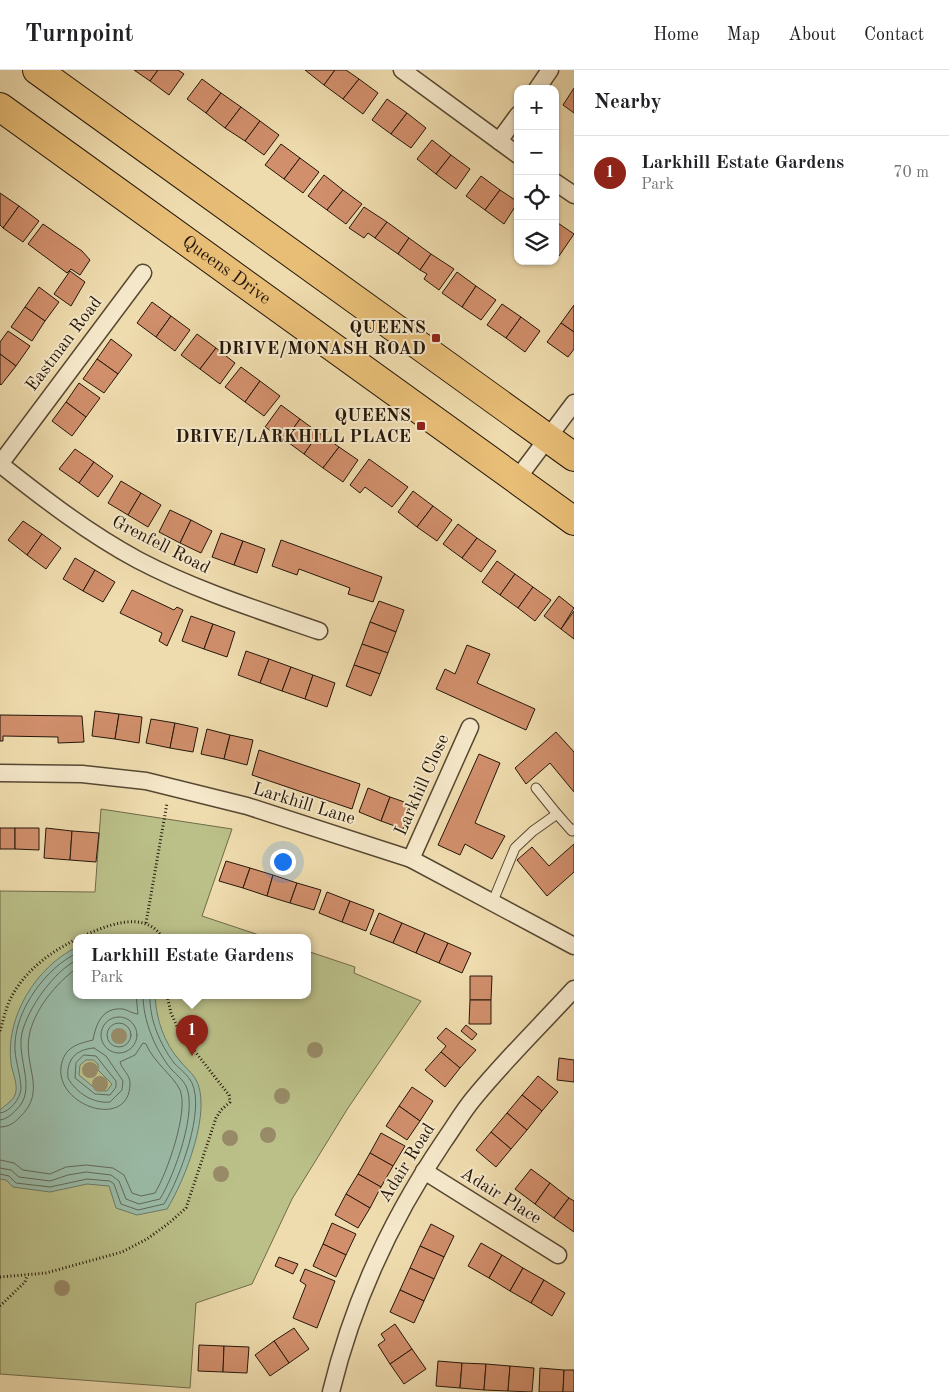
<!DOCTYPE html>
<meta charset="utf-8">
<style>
:root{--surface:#fff;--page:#f6f6f6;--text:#202124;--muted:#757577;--line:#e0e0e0;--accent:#8f2418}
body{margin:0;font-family:"Old Standard TT",serif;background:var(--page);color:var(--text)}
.controls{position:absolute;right:15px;top:15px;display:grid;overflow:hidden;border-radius:10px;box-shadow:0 1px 4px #0004}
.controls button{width:45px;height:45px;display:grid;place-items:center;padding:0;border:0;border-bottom:1px solid var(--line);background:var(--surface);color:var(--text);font:25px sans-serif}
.you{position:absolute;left:282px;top:791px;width:18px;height:18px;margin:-12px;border:4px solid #fff;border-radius:50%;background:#1a73e8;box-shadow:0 0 0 8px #1a73e833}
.badge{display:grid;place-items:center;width:32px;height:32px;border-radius:50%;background:var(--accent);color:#fff;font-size:16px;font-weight:700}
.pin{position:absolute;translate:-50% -41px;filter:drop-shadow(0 1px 2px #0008)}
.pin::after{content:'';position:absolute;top:26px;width:18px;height:15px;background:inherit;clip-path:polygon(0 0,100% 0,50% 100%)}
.popup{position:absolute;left:73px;top:864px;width:238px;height:65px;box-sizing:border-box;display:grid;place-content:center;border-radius:10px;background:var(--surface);filter:drop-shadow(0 1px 4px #0005);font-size:16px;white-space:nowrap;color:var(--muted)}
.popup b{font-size:19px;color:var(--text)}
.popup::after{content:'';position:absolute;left:50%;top:100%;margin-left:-10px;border:10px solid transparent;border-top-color:var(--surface)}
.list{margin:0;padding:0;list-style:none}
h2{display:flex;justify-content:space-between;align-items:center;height:65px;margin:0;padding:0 20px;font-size:21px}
h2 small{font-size:16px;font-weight:400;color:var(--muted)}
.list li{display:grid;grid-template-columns:32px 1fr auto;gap:15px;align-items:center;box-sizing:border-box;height:75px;padding:0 20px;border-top:1px solid var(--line)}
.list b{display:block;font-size:19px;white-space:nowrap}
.list p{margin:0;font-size:16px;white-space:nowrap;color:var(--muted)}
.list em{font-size:16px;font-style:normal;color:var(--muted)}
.icon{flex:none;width:28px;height:28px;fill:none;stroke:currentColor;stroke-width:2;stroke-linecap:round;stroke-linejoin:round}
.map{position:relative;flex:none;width:574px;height:1322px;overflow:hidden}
header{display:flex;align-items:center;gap:30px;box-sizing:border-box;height:70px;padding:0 25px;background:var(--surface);border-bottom:1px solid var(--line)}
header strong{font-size:24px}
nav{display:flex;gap:28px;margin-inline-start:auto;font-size:18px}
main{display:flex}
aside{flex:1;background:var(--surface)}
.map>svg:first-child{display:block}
.green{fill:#bbc089;stroke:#706b49}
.water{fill:#9abca9;stroke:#6b7a69;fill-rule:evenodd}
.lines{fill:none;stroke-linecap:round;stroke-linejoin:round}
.shore{stroke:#5f6959;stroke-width:1}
.building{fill:#d18f6c;stroke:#241609}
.lane-casing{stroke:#574832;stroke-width:11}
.street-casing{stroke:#574832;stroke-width:19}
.highway-casing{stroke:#241609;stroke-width:30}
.path{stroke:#241609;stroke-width:3;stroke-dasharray:1 2.5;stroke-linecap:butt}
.lane{stroke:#f5e8ca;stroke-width:9}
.street{stroke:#f5e8ca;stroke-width:16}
.highway{stroke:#e8be77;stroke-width:28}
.tree{fill:#988b68}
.poi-dot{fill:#8f2418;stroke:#f5e8ca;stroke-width:2}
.labels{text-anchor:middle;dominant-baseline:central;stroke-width:4;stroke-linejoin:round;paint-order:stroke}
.street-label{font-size:18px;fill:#241609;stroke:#f5e8ca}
.poi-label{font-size:18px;font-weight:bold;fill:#241609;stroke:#f5e8ca;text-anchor:end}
</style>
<header>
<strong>Turnpoint</strong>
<nav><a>Home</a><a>Map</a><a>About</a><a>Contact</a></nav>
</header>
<main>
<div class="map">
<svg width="574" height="1322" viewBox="0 0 574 1322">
<rect width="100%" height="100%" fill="#efdcae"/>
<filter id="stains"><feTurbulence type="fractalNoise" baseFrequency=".004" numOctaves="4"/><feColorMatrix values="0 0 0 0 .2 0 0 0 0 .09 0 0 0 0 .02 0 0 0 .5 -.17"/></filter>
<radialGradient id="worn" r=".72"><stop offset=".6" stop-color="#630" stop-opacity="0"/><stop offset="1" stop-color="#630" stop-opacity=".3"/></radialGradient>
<!-- green -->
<polygon class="green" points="101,739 232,759 202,846 265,867 77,867 77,925 307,925 307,881 355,897 354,903 421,931 348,1038 292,1129 252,1214 196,1233 190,1318 0,1304 0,821 95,822"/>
<!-- water -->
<path class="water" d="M77,877V925H155C156,949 164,973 180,991C185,997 191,1002 195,1008C214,1038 184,1112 167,1139L137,1145L116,1138L109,1116L87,1114L50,1122L13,1117L6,1110L0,1109V1040C4,1036 11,1032 14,1027C20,1017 12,1003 11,993C5,947 36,897 77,877ZM86,990H93L98,994V1000L112,1014L107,1021L97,1020L79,1005L80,995Z"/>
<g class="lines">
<!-- shore -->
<g class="shore">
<circle cx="119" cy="965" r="18"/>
<circle cx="119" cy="965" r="12"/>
<path d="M94,978L106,986L123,1011L122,1020L110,1032C94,1034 76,1023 68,1008C66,990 76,979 94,978Z"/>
<polygon points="84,985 96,986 116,1011 116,1017 110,1025 95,1024 75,1008 76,993"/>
<path d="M0,1043C10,1042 20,1029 21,1019C21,1004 14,989 15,974C16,939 46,898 77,883"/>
<path d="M0,1050C7,1049 11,1045 16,1040C38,1020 16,989 22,963C28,938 54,901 77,890"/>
<path d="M0,1057C9,1057 14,1053 20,1047C47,1021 24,998 29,967C33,941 56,913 77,898"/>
<path d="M0,1090L14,1093L23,1100L50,1104L66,1097L86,1095L113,1098L124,1105L132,1123L141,1126L155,1123C167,1103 189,1041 180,1020C173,1005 154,993 146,974L143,973L135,985L120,992C122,1000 131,1005 130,1015C128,1060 56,1036 61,997C64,977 77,974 93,970C96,954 102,937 123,939C128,940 133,944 138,944L136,925"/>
<path d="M0,1098L11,1100L19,1107L50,1111L68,1105L86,1102L111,1105L119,1111L126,1129L139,1134L160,1129C174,1106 198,1041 186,1016C183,1010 176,1004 171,999C155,979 143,951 143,925"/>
<path d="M0,1104L9,1106L16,1113L50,1117L87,1109L110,1111L114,1114L121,1134L138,1140L164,1134C180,1108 205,1041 192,1013C188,1005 180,999 174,993C160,974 149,949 150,925"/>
</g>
</g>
<!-- building -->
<g class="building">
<polygon points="134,0 158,0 150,11"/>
<polygon points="158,0 178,0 184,4 169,25 150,11"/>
<polygon points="305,0 335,0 324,15"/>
<polygon points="335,0 346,0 359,9 343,29 324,15"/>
<polygon points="202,9 221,23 206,43 187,29"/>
<polygon points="359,9 378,23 363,44 343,29"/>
<polygon points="574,18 574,43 563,35"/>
<polygon points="221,23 241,37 225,58 206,43"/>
<polygon points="387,29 407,43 391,64 372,50"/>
<polygon points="241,37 260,51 245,71 225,58"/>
<polygon points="407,43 426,58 411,78 391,64"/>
<polygon points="260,51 279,65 264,85 245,71"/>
<polygon points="432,70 451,85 436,104 417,89"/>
<polygon points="281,74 300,88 284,109 265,95"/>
<polygon points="451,85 470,99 456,119 436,104"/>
<polygon points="300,88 319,102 303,123 284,109"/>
<polygon points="324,105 343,120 327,140 308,126"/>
<polygon points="481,106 500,120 485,140 466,126"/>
<polygon points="343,120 362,134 346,154 327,140"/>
<polygon points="500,120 518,132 504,154 485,140"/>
<polygon points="0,123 19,136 3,158 0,155"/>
<polygon points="19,136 39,151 23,172 3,158"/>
<polygon points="364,137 387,152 375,168 368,163 364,168 349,158"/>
<polygon points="555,151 574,164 559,186 555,183"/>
<polygon points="387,152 409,168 398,184 375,168"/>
<polygon points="43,154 82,181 90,190 80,205 71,199 67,203 28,174"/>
<polygon points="409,168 431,184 420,200 398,184"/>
<polygon points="431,184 454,199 439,220 424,209 427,204 420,200"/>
<polygon points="70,201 85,212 71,236 54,224"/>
<polygon points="457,202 476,216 462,237 442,223"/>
<polygon points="476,216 496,230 481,250 462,237"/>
<polygon points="39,217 59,232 45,251 25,237"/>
<polygon points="152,232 171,246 156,267 137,253"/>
<polygon points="502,234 521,247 506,268 487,255"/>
<polygon points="574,235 574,262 561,253"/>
<polygon points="25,237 45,251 32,271 11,257"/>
<polygon points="171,246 190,260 175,281 156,267"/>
<polygon points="521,247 540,261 525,282 506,268"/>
<polygon points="561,253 574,262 574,279 568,287 547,272"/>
<polygon points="8,261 30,276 16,296 0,284 0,272"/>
<polygon points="197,264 216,278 200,299 181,285"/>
<polygon points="111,269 132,285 118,304 97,289"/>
<polygon points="216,278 235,293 220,314 200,299"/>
<polygon points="0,284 16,296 1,315 0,314"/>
<polygon points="97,289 118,304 104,323 83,309"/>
<polygon points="241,297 260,311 245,332 225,317"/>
<polygon points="260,311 280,326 264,346 245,332"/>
<polygon points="79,313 100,328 86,347 66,332"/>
<polygon points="66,332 86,347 72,366 52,351"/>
<polygon points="281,335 300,349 285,370 265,357"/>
<polygon points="300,349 319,363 304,384 285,370"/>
<polygon points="319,363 339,377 323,398 304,384"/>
<polygon points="339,377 358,390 343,412 323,398"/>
<polygon points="75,379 94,392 79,413 59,399"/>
<polygon points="369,389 408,417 392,437 365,417 360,423 350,415"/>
<polygon points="94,392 113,406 98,427 79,413"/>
<polygon points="121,411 141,423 128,445 108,433"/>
<polygon points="413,421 433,436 417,457 398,442"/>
<polygon points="141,423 161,435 148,457 128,445"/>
<polygon points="433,436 452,450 437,471 417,457"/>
<polygon points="170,440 191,450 180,473 159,462"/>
<polygon points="191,450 212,461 201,483 180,473"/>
<polygon points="23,451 42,464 27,485 8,470"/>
<polygon points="458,454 477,468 462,488 443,474"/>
<polygon points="221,463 243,471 234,495 212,487"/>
<polygon points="42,464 61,478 46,499 27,485"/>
<polygon points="477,468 496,481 481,502 462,488"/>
<polygon points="281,470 382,507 373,532 348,524 350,518 299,499 297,505 272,496"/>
<polygon points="243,471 265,479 257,503 234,495"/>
<polygon points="75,488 95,500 83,521 63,509"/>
<polygon points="497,491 515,504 500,525 482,512"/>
<polygon points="95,500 115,512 103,532 83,521"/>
<polygon points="515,504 533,517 518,538 500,525"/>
<polygon points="533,517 551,530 535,551 518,538"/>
<polygon points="132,520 174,540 177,537 183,540 167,576 159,571 162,563 120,543"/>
<polygon points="559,526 574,538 561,559 544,546"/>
<polygon points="379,531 404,540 396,562 370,552"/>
<polygon points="574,541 574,569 561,559"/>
<polygon points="191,546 213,554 204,579 182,571"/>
<polygon points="370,552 396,562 388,583 362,574"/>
<polygon points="213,554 235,562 227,587 204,579"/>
<polygon points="362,574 388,583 380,604 354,595"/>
<polygon points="467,575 490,584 477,613 535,639 526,660 436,619 445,599 455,604"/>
<polygon points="246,581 269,589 260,613 238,605"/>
<polygon points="269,589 291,597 282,621 260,613"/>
<polygon points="354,595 380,604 371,626 346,616"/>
<polygon points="291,597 313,605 305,629 282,621"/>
<polygon points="313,605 335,613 327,637 305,629"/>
<polygon points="95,641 119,644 115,669 92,666"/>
<polygon points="119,644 142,647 139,673 115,669"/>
<polygon points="0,645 82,646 84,672 58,673 58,667 3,666 3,671 0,671"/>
<polygon points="151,649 175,653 170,678 146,673"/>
<polygon points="175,653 198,658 193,682 170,678"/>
<polygon points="207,659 230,665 224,689 201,684"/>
<polygon points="556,662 574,682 574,722 550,693 526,714 515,698"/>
<polygon points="230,665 253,670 247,695 224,689"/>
<polygon points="259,680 360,714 352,739 252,705"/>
<polygon points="479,684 500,693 475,753 505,766 492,789 465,774 460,785 438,775"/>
<polygon points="368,718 390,727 381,751 359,742"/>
<polygon points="390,727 413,735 403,759 381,751"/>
<rect x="0" y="758" width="15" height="21"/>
<polygon points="15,758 39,758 39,780 15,779"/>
<polygon points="46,758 72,761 70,790 44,788"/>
<polygon points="72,761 99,763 96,792 70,790"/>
<polygon points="574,774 574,802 547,826 517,790 532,777 549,796"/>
<polygon points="226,791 250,798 243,818 219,811"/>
<polygon points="250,798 273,805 267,826 243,818"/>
<polygon points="273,805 297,813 290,833 267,826"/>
<polygon points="297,813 321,820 314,840 290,833"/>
<polygon points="327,822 350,831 342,852 319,843"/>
<polygon points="350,831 374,840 366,861 342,852"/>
<polygon points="379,843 402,853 393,873 370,864"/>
<polygon points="402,853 425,863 416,883 393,873"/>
<polygon points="425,863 448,873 439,893 416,883"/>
<polygon points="448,873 471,883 462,903 439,893"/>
<polygon points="470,906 492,906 491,930 470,930"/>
<polygon points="470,930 491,930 491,954 469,954"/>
<polygon points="466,955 477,964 472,970 461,961"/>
<polygon points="446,958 476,980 460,998 441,982 446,976 437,968"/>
<polygon points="441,982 460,998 445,1017 425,1000"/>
<polygon points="559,988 574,990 574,1012 557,1010"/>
<polygon points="538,1006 558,1022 542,1041 522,1025"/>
<polygon points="412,1017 433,1031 420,1051 399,1036"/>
<polygon points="522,1025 542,1041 527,1060 507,1043"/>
<polygon points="399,1036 420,1051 407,1070 386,1056"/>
<polygon points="507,1043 527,1060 511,1079 491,1062"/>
<polygon points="491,1062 511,1079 496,1097 476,1080"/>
<polygon points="381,1063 405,1076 393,1096 370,1083"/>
<polygon points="370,1083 393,1096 381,1117 358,1104"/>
<polygon points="531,1099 550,1113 535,1134 515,1119"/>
<polygon points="358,1104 381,1117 370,1138 346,1124"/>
<polygon points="550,1113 569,1128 554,1148 535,1134"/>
<polygon points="346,1124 370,1138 358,1158 335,1145"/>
<polygon points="569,1128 574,1131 574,1162 554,1148"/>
<polygon points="332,1153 356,1164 346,1185 323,1174"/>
<polygon points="431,1154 454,1166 444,1187 420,1176"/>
<polygon points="481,1173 502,1185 489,1208 468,1196"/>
<polygon points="323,1174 346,1185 336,1207 313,1196"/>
<polygon points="420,1176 444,1187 434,1209 410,1198"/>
<polygon points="502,1185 523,1198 510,1221 489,1208"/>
<polygon points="279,1187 298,1194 293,1204 275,1196"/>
<polygon points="410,1198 434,1209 424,1231 400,1220"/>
<polygon points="523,1198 544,1210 531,1233 510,1221"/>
<polygon points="305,1199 335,1211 317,1258 293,1248 306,1215 300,1211"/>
<polygon points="544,1210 565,1223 552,1246 531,1233"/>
<polygon points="400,1220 424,1231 414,1253 390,1242"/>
<polygon points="395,1254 412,1279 390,1294 378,1275 385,1270 381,1264"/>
<polygon points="294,1258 309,1279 289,1293 274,1271"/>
<polygon points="274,1271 289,1293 270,1306 255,1285"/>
<polygon points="199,1275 224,1276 223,1302 198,1301"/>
<polygon points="224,1276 249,1277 247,1303 223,1302"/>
<polygon points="412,1279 426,1299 404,1314 390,1294"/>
<polygon points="438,1291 462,1293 460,1318 436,1316"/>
<polygon points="462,1293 486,1294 484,1320 460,1318"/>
<polygon points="486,1294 510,1296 508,1321 484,1320"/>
<polygon points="510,1296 534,1298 532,1322 508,1321"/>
<polygon points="540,1298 564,1300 563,1322 539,1322"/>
<polygon points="564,1300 574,1300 574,1322 563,1322"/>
</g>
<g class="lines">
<defs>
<g id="lane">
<polyline points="557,744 572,761 574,759"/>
<polyline points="493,831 515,778 533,761 557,744 536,718"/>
</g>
<g id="street">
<polyline points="402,0 518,85"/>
<polyline points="537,19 550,0"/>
<polyline points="499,71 518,45"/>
<polyline points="555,112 574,125"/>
<path d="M0,394C44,429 88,463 138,490C195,520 258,540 319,561"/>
<polyline points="0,394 143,203"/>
<polyline points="517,409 574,333"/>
<polyline points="0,703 82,704 146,711 247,736 411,789 574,876"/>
<polyline points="411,789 470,657"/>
<polyline points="424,1101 558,1185"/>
<path d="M331,1322C353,1231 391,1149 444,1071C454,1057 463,1041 474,1028C505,990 541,955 574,919"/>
</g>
<g id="highway">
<polyline points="37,0 574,387"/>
<path id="s1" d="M0,37L574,451"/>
</g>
</defs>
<!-- lane casing -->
<use href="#lane" class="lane-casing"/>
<!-- street casing -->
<use href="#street" class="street-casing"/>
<!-- highway casing -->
<use href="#highway" class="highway-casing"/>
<!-- path -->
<g class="path">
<polyline points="146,853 167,733"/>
<path d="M81,867C105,856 144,839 162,867"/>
<path d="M0,961C4,949 6,935 13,924C27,899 52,881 77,869"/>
<polyline points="0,1207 46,1203 122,1182 147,1169 169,1153 186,1138 216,1048 221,1040 230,1032 229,1025 179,961 171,943 167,925"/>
<polyline points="0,1236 25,1212 27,1206"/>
</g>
<!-- lane -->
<use href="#lane" class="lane"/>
<!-- street -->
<use href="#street" class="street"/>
<!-- highway -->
<use href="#highway" class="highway"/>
</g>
<!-- trees -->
<g class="tree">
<circle cx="119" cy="966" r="8"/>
<circle cx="315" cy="980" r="8"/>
<circle cx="90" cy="1000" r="8"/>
<circle cx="100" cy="1014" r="8"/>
<circle cx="282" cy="1026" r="8"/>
<circle cx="268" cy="1065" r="8"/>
<circle cx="230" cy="1068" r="8"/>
<circle cx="221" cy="1104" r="8"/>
<circle cx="62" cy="1218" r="8"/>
</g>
<!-- markers -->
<g class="poi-dot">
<rect x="431" y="263" width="10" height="10" rx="2.5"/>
<rect x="416" y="351" width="10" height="10" rx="2.5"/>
</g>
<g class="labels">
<!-- street labels -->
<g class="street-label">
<text stroke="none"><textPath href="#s1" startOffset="279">Queens Drive</textPath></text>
<text transform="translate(64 274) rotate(-53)">Eastman Road</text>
<text transform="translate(161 475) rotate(27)">Grenfell Road</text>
<text transform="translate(422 715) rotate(-66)">Larkhill Close</text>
<text transform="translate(304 734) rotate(17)">Larkhill Lane</text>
<text transform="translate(407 1093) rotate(-58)">Adair Road</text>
<text transform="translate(501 1126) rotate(32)">Adair Place</text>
</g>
<!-- poi labels -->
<g class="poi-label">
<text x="426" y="258">QUEENS<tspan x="426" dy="21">DRIVE/MONASH ROAD</tspan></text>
<text x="411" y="346">QUEENS<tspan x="411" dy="21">DRIVE/LARKHILL PLACE</tspan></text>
</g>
</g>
<rect width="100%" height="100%" filter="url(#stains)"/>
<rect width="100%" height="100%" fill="url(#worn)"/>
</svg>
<div class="controls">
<button>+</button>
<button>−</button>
<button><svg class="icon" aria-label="locate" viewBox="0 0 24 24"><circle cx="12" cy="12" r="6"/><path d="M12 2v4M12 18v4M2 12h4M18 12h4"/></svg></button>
<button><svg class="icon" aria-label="layers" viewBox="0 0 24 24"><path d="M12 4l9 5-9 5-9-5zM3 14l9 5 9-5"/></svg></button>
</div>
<div class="you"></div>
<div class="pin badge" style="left:192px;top:986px">1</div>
<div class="popup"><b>Larkhill Estate Gardens</b>Park</div>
</div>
<aside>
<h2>Nearby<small></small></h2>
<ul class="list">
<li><span class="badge">1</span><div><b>Larkhill Estate Gardens</b><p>Park</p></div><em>70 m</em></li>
</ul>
</aside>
</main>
